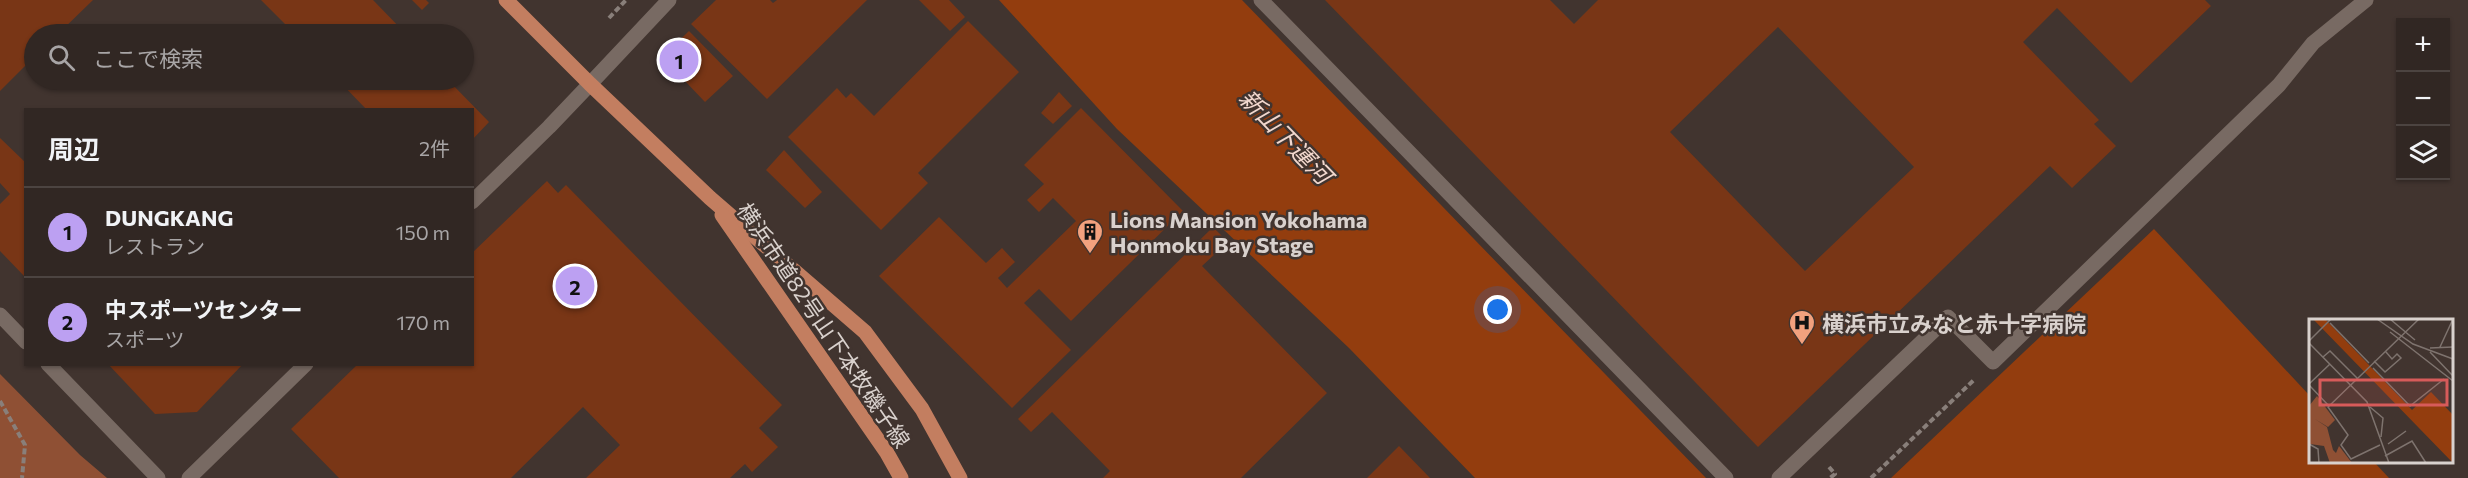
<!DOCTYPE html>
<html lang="ja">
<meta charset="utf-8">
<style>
:root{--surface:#312723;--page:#392f2b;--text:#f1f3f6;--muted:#a8a5a6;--line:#4c4441;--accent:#bca0f2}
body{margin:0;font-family:Commissioner,"Noto Sans JP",sans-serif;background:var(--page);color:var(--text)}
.controls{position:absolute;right:18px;top:18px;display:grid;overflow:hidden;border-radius:0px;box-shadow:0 2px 4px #0004}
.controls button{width:54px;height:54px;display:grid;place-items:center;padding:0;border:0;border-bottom:2px solid var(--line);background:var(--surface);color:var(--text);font:30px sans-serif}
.you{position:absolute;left:1498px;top:310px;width:21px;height:21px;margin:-15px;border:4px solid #fff;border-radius:50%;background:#1a73e8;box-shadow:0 0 0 9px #1a73e833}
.badge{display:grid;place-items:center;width:39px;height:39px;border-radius:50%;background:var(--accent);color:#111;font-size:20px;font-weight:700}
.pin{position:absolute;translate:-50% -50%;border:3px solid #fff;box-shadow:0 2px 6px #0006}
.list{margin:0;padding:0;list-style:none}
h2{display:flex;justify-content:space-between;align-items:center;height:78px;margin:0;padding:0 24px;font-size:26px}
h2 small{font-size:20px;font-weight:400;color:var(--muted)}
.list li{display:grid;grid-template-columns:39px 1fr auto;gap:18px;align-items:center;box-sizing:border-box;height:90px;padding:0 24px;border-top:2px solid var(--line)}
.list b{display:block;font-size:22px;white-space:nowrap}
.list p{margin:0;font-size:20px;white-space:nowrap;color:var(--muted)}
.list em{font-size:20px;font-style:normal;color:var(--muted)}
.icon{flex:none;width:33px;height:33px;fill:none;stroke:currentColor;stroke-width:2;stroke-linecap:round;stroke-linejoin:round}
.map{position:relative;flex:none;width:2468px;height:478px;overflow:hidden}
.search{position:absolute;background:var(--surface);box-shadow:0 2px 4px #0004;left:24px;top:24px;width:450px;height:66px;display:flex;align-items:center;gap:15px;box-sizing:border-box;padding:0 21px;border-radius:33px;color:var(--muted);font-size:22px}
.panel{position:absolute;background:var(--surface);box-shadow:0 2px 4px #0004;left:24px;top:108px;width:450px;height:258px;border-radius:0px}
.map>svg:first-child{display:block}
.green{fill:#8f5034}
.water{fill:#933d0e}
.building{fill:#793616;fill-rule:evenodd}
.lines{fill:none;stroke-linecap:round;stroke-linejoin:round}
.path{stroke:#897f7a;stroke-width:4;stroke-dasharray:6 3;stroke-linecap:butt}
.pedestrian{stroke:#786a63;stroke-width:15}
.minor{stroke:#786a63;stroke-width:15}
.tertiary{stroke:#786a63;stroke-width:15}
.primary{stroke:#c37e60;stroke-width:15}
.labels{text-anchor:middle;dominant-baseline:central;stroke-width:5;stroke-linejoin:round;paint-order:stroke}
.poi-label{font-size:22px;font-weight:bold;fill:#d9d1cd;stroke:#41342f;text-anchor:start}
.street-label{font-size:22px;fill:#d9d1cd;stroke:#41342f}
.water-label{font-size:24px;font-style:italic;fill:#f2d8ce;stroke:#41342f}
.inset-road{fill:none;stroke:#7e736e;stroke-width:1.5}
.view{fill:#d75b5a;fill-opacity:0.15;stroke:#d75b5a;stroke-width:3}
.inset-edge{fill:none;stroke:#d9d1cd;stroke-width:3}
</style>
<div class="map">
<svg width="2468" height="478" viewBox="0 0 2468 478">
<rect width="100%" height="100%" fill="#41342f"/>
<!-- green -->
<polygon class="green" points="0,374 80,455 107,478 0,478"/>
<!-- water -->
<g class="water">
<polygon points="999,0 1242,0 1706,478 1475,478 1349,348 1117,129"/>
<polygon points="2154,229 2310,396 2310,462 2374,462 2389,478 1891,478"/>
</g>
<!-- building -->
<g class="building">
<polygon points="0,0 93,0 58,34 34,34 34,57 0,91"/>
<polygon points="261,0 373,0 406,34 295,34"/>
<polygon points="412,0 426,0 429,3 422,10"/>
<polygon points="716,0 770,0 773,3 777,0 867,0 767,99 691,24"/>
<polygon points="919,0 949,0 965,17 950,31"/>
<path d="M1325,0H1550L1574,24L1598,0H2205L2211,6L2131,83L2057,8L2023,42L2099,120L2094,124L2116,146L2072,188L2050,166L1758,447ZM1778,27L1914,167L1805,271L1670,132Z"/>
<polygon points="968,21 1019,72 918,173 928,183 881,230 788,137 837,88 846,98 851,93 874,116"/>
<polygon points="689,31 733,76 705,102 662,57"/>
<polygon points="338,80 448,80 489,122 472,140 472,110 367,110"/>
<polygon points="1059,92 1072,106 1053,124 1041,113"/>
<polygon points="1081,108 1183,211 1071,321 1039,289 1024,303 1071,350 1012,408 879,276 939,217 986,263 1002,248 1015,262 998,278 1007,288 1076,221 1053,198 1039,212 1027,200 1044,184 1024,165"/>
<polygon points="0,138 26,163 26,278 0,251 0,204 10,194 0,183"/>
<polygon points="784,150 822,192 805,208 766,170"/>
<polygon points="547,181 558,193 566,185 782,405 759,428 778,447 752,472 745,464 730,478 586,478 620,445 583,407 511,478 339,478 291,429 358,364 472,364 472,253"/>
<polygon points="1213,227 1228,242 1202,266 1327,393 1241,478 1103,478 1110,471 1052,412 1031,432 1018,419"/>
<polygon points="108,364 243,364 197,412 155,414"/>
<polygon points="1399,446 1430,478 1367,478"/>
</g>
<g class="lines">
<!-- path -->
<g class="path">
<polyline points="609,18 626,0"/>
<polyline points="0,401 25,445 22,478"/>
<polyline points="1829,467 1835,474 1830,478"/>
<polyline points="1871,478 1975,379"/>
</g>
<!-- pedestrian -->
<g class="pedestrian">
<polyline points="1261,0 1726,478"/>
<polyline points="1779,478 1948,317 1993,362 2279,85 2313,43 2366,0"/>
</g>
<!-- minor -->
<g class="minor">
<polyline points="472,202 549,127 590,84"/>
<polyline points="0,315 26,342"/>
<polyline points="48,364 158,478"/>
<polyline points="189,478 306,364"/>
</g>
<!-- tertiary -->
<polyline class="tertiary" points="590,84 669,0"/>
<!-- primary -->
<g class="primary">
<polyline points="506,0 590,84 710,198 865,332 922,409 960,478"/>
<polyline points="722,215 887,453 901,478"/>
</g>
</g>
<!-- icons -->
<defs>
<symbol id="building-pin" viewBox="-11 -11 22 30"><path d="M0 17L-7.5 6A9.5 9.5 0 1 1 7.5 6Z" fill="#f2a17e" stroke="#41342f"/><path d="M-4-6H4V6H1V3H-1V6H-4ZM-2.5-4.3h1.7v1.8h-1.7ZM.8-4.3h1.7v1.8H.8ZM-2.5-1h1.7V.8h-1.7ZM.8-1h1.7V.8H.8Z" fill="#111"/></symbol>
<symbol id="hospital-pin" viewBox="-11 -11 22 30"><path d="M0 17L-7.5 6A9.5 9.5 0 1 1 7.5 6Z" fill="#f2a17e" stroke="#41342f"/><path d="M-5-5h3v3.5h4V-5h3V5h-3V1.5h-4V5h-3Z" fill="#111"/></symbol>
</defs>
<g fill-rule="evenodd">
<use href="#building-pin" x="1075" y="217" width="30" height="40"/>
<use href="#hospital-pin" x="1787" y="308" width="30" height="40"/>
</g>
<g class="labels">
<!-- poi labels -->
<g class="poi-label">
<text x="1110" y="219">Lions Mansion Yokohama<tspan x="1110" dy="25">Honmoku Bay Stage</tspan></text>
<text x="1822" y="323">横浜市立みなと赤十字病院</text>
</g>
<!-- street labels -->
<g class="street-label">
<text transform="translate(824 325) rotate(56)">横浜市道82号山下本牧磯子線</text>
</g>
<!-- water labels -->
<g class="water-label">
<text transform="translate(1286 136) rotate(46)">新山下運河</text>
</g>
</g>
<!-- overview -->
<g transform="translate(2309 319)">
<rect width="144" height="144" fill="#41342f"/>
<path d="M8,77L26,101L19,108L6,100L18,108L24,131L27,134L30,127L43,144H21L15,127L1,125L0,87Z" fill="#8f5034"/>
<path d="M4,0H16L103,91L122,73L144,96V144Z" fill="#933d0e"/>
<path class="inset-road" d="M68,0L104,25L144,40M81,0L106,21M21,4L60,44M81,13L144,62M0,22L22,0M0,24L58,83L80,144M131,28L144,0M121,29L144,28M121,33L144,57M14,38L21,32L48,59M65,42L76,53L92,39L88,35L83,40L77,33M64,49L101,87L135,60M0,65L21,45M0,66L20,87M61,88L74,99L72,118M0,125L9,130L10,144M79,125L97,112M71,126L42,140L32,126L39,116L19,88L110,0M76,137L103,122L117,144"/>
<path class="view" d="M11,61H138V86H11Z"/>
<rect width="144" height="144" class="inset-edge"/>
</g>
</svg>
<div class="controls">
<button>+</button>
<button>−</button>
<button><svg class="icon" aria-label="layers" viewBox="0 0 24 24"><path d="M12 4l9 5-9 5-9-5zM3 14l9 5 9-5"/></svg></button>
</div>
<div class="you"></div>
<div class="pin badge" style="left:679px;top:60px">1</div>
<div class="pin badge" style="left:575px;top:286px">2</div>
<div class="search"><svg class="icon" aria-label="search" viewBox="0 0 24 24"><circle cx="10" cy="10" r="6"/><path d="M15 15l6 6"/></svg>ここで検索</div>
<section class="panel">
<h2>周辺<small>2件</small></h2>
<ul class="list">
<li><span class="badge">1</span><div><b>DUNGKANG</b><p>レストラン</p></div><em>150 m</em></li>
<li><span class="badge">2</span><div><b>中スポーツセンター</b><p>スポーツ</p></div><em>170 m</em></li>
</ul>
</section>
</div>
